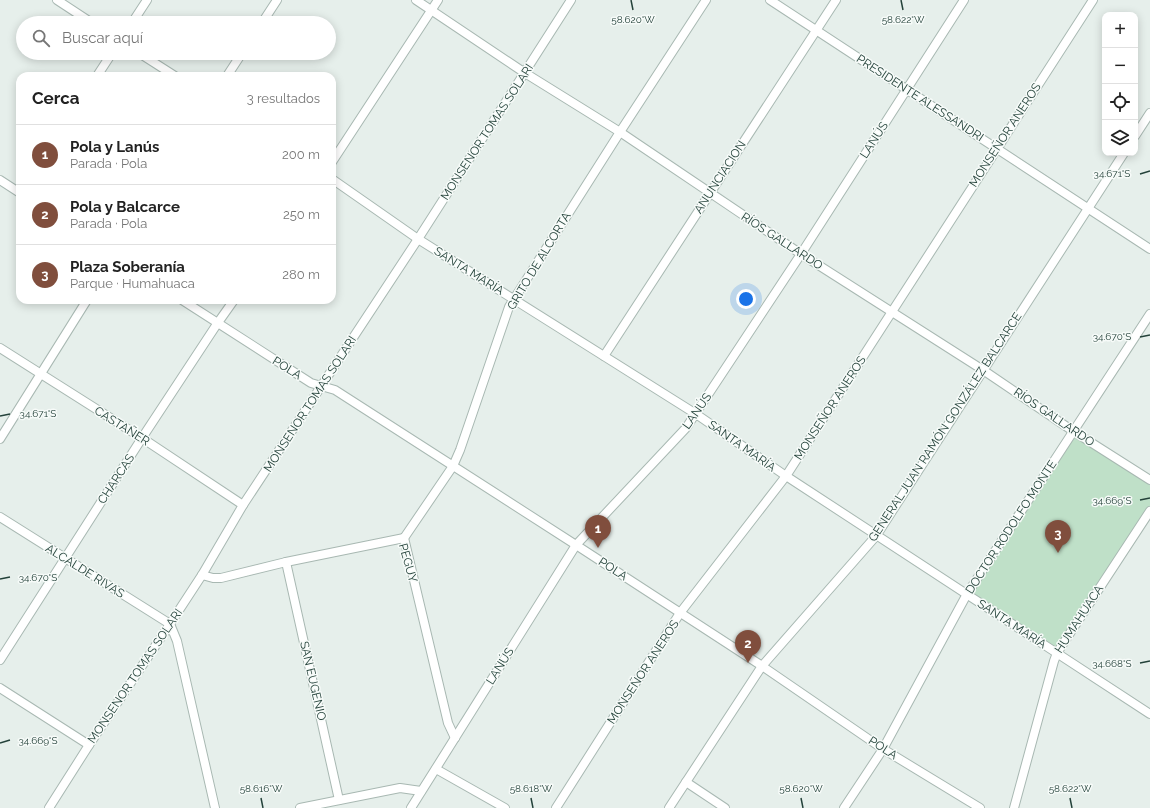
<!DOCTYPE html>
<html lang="es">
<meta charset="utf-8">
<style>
:root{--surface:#fff;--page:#f2f2f2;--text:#222;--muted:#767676;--line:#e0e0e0;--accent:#804e3d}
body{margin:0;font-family:Raleway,sans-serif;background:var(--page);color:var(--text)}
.controls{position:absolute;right:12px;top:12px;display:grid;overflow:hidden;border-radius:8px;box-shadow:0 2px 10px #0003}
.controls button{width:36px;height:36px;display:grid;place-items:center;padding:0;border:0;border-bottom:1px solid var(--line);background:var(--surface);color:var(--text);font:20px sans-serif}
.you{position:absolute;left:746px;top:299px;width:14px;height:14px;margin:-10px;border:3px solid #fff;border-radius:50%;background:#1a73e8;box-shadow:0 0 0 6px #1a73e833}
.badge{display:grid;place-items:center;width:26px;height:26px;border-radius:50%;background:var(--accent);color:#fff;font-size:13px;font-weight:700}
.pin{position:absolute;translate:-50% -33px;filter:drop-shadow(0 1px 2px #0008)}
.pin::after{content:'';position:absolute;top:21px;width:14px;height:12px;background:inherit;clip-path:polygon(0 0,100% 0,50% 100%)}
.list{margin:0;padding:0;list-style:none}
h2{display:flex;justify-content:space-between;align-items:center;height:52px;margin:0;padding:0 16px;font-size:17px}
h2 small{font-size:13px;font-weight:400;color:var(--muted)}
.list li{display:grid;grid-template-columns:26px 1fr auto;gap:12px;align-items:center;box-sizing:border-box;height:60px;padding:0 16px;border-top:1px solid var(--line)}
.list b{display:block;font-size:15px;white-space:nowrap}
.list p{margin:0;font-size:13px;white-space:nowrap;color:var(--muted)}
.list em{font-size:13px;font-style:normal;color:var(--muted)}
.icon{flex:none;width:22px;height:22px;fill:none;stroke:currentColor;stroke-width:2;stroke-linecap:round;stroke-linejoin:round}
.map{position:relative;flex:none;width:1150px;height:808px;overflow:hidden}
.search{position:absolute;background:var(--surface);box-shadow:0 2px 10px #0003;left:16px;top:16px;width:320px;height:44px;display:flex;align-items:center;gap:10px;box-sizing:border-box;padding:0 14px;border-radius:22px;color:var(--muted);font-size:15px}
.panel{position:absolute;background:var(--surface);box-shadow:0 2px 10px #0003;left:16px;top:72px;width:320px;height:232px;border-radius:12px}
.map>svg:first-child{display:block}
.green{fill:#bfe0c8}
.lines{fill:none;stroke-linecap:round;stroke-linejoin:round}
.minor-casing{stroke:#a8b8b2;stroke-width:10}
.minor{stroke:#fff;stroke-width:8}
.ticks{fill:none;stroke:#24423a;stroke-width:1.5}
.labels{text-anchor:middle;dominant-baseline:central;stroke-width:3;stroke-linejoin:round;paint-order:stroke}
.street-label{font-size:12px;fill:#24423a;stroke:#f7fbf9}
.ticks-label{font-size:10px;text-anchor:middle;fill:#24423a;stroke:#f7fbf9;stroke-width:3;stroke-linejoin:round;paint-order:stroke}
</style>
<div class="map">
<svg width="1150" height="808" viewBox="0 0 1150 808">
<rect width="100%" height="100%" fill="#e6efeb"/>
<!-- green -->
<polygon class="green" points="1073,431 1150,480 1150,511 1057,653 967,594"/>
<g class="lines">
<defs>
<g id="minor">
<polyline points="57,0 92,23"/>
<polyline points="416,0 525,73 620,132 801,254 983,370 1073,431 1150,480"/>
<polyline points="770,0 1150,249"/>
<polyline points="132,23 147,0"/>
<polyline points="262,23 277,0"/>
<polyline points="139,53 175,76"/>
<polyline points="97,76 112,53"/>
<polyline points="227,76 242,53"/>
<polyline points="1135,136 1150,113"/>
<polyline points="332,162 438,0"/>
<polyline points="332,179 418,239 696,414 786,476 1150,714"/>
<polyline points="0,180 20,193"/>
<polyline points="182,300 311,383 335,390 576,545 762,666 883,749 980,808"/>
<polyline points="0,348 142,438 243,505"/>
<polyline points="604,356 836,0"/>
<polyline points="0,439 87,300"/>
<polyline points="0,517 170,624 177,641 215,808"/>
<polyline points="404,538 453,466 460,450 509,307 620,132 706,0"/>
<polyline points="404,538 448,723 455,738"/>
<polyline points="286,562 339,800"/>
<polyline points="202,575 213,578 221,578 286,562 404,538"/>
<polyline points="0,660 142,438 217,324 234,300"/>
<polyline points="0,688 89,745"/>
<polyline points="436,769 505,808"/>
<polyline points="686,782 725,808"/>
<polyline points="49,808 89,745 170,624 202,575 243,505 418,239 571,0"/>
<polyline points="300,808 400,788 421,791"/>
<polyline points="411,808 576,545 686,428 801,254 964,0"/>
<polyline points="556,808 680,613 786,476 1093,0"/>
<polyline points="669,808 762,666 876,536 1124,153"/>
<polyline points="844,808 883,749 967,594 1150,314"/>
<polyline points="1014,808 1054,661 1057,653 1150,511"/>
</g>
</defs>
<!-- minor casing -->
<use href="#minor" class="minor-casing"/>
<!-- minor -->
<use href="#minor" class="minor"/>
</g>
<!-- ticks -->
<path class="ticks" d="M631,0L633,10M901,0L903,10M1140,174L1150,171M1140,337L1150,335M0,416L10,414M1140,500L1150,498M0,579L10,577M1140,663L1150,661M0,743L10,740M261,798L263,808M531,798L533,808M801,798L803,808M1070,798L1072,808"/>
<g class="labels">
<!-- street labels -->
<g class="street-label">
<text transform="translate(920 98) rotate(33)">PRESIDENTE ALESSANDRI</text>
<text transform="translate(487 132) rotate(-57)">MONSENOR TOMAS SOLARI</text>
<text transform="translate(1005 135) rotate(-57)">MONSEÑOR ANEROS</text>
<text transform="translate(874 140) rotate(-57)">LANÚS</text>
<text transform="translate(720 177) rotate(-57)">ANUNCIACION</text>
<text transform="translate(782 241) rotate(33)">RÍOS GALLARDO</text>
<text transform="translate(539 261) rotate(-59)">GRITO DE ALCORTA</text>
<text transform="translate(469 271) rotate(32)">SANTA MARÍA</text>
<text transform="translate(287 368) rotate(32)">POLA</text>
<text transform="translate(310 404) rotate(-57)">MONSENOR TOMAS SOLARI</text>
<text transform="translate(830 408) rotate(-57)">MONSEÑOR ANEROS</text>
<text transform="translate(697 411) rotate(-55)">LANÚS</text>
<text transform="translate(1054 417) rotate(34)">RÍOS GALLARDO</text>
<text transform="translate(122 426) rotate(32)">CASTAÑER</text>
<text transform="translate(945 427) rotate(-57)">GENERAL JUAN RAMÓN GONZÁLEZ BALCARCE</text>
<text transform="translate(742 446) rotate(35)">SANTA MARÍA</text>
<text transform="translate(116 479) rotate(-57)">CHARCAS</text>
<text transform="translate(1011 527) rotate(-57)">DOCTOR RODOLFO MONTE</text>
<text transform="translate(408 563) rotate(74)">PEGUY</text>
<text transform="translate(613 569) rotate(33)">POLA</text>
<text transform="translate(85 571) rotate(32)">ALCALDE RIVAS</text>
<text transform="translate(1079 619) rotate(-57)">HUMAHUACA</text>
<text transform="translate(1012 624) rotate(33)">SANTA MARÍA</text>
<text transform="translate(500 666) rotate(-58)">LANÚS</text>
<text transform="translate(643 672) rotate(-57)">MONSEÑOR ANEROS</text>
<text transform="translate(135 676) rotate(-56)">MONSENOR TOMAS SOLARI</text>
<text transform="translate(313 681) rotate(77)">SAN EUGENIO</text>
<text transform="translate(883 748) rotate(33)">POLA</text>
</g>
</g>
<g class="ticks-label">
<text x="633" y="23">58.620°W</text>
<text x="903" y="23">58.622°W</text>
<text x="1112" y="177">34.671°S</text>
<text x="1112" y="340">34.670°S</text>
<text x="38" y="417">34.671°S</text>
<text x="1112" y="504">34.669°S</text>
<text x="38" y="581">34.670°S</text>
<text x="1112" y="667">34.668°S</text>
<text x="38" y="744">34.669°S</text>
<text x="261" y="792">58.616°W</text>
<text x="531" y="792">58.618°W</text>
<text x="801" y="792">58.620°W</text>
<text x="1070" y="792">58.622°W</text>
</g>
</svg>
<div class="controls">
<button>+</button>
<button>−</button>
<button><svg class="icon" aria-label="locate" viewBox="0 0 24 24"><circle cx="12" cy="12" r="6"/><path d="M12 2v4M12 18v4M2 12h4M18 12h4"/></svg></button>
<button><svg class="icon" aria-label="layers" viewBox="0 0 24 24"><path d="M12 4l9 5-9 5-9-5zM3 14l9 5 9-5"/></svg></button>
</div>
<div class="you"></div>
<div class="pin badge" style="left:598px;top:548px">1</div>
<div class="pin badge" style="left:748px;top:663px">2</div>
<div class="pin badge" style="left:1058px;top:553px">3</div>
<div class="search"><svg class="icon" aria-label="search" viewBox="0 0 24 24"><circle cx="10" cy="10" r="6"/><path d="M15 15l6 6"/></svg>Buscar aquí</div>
<section class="panel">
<h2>Cerca<small>3 resultados</small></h2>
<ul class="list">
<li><span class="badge">1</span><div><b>Pola y Lanús</b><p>Parada · Pola</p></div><em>200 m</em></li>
<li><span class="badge">2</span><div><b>Pola y Balcarce</b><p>Parada · Pola</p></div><em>250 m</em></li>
<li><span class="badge">3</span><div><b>Plaza Soberanía</b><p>Parque · Humahuaca</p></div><em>280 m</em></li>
</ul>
</section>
</div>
